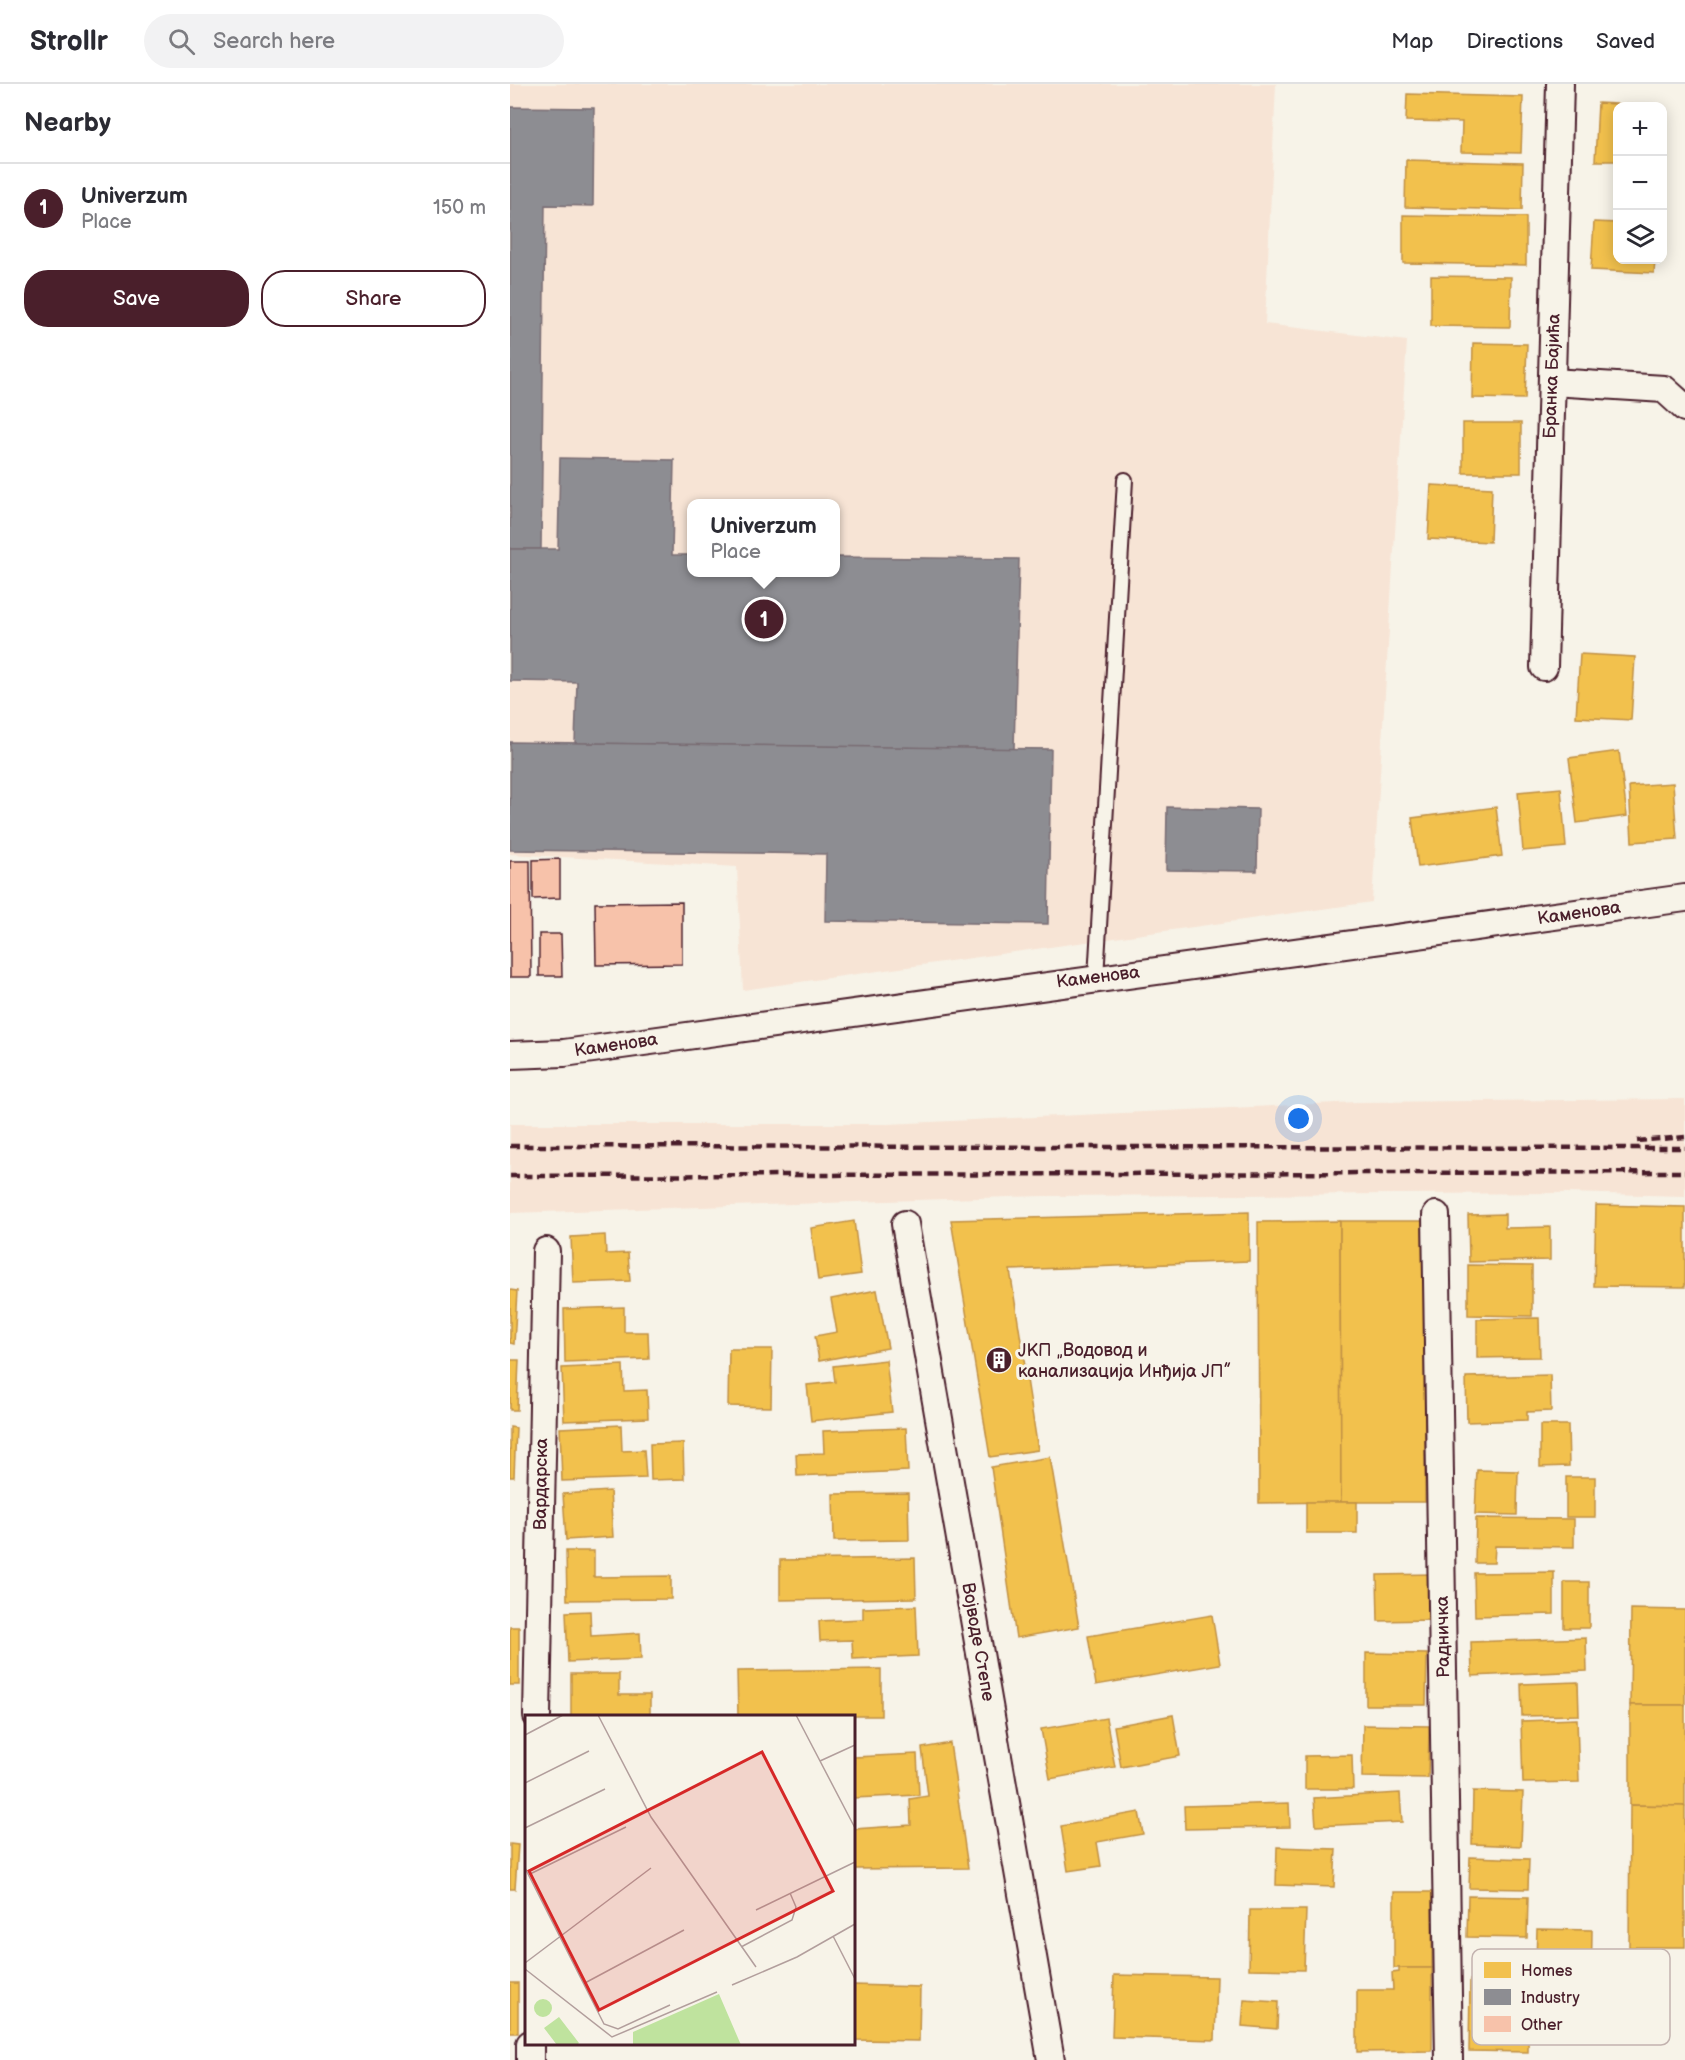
<!DOCTYPE html>
<meta charset="utf-8">
<style>
:root{--surface:#fff;--page:#f2f2f3;--text:#2b2b33;--muted:#7c7c81;--line:#e1e1e2;--accent:#4a1f2b}
body{margin:0;font-family:"Balsamiq Sans",sans-serif;background:var(--page);color:var(--text)}
.controls{position:absolute;right:18px;top:18px;display:grid;overflow:hidden;border-radius:12px;box-shadow:0 3px 15px #0003}
.controls button{width:54px;height:54px;display:grid;place-items:center;padding:0;border:0;border-bottom:2px solid var(--line);background:var(--surface);color:var(--text);font:30px sans-serif}
.you{position:absolute;left:789px;top:1035px;width:21px;height:21px;margin:-15px;border:4px solid #fff;border-radius:50%;background:#1a73e8;box-shadow:0 0 0 9px #1a73e833}
.badge{display:grid;place-items:center;width:39px;height:39px;border-radius:50%;background:var(--accent);color:#fff;font-size:20px;font-weight:700}
.pin{position:absolute;translate:-50% -50%;border:3px solid #fff;box-shadow:0 2px 6px #0006}
.popup{position:absolute;left:177px;top:415px;width:153px;height:78px;box-sizing:border-box;display:grid;place-content:center;border-radius:12px;background:var(--surface);filter:drop-shadow(0 2px 4px #0005);font-size:20px;white-space:nowrap;color:var(--muted)}
.popup b{font-size:22px;color:var(--text)}
.popup::after{content:'';position:absolute;left:50%;top:100%;margin-left:-12px;border:12px solid transparent;border-top-color:var(--surface)}
.list{margin:0;padding:0;list-style:none}
h2{display:flex;justify-content:space-between;align-items:center;height:78px;margin:0;padding:0 24px;font-size:26px}
h2 small{font-size:20px;font-weight:400;color:var(--muted)}
.list li{display:grid;grid-template-columns:39px 1fr auto;gap:18px;align-items:center;box-sizing:border-box;height:90px;padding:0 24px;border-top:2px solid var(--line)}
.list b{display:block;font-size:22px;white-space:nowrap}
.list p{margin:0;font-size:20px;white-space:nowrap;color:var(--muted)}
.list em{font-size:20px;font-style:normal;color:var(--muted)}
.actions{display:flex;gap:12px;padding:18px 24px}
.actions a{flex:1;padding:14px 0;border:2px solid var(--accent);border-radius:24px;text-align:center;font-size:21px;color:var(--accent)}
.actions .main{background:var(--accent);color:#fff}
.icon{flex:none;width:33px;height:33px;fill:none;stroke:currentColor;stroke-width:2;stroke-linecap:round;stroke-linejoin:round}
.map{position:relative;flex:none;width:1175px;height:1976px;overflow:hidden}
header{display:flex;align-items:center;gap:36px;box-sizing:border-box;height:84px;padding:0 30px;background:var(--surface);border-bottom:2px solid var(--line)}
header strong{font-size:28px}
nav{display:flex;gap:33px;margin-inline-start:auto;font-size:21px}
.search{width:420px;height:54px;background:var(--page);display:flex;align-items:center;gap:15px;box-sizing:border-box;padding:0 21px;border-radius:33px;color:var(--muted);font-size:22px}
main{display:flex}
aside{flex:1;background:var(--surface)}
.map>svg:first-child{display:block}
.built{fill:#f7e4d5;fill-rule:evenodd}
.homes{fill:#f2c14e;stroke:#c09044;stroke-width:1.5}
.industry{fill:#8d8d92;stroke:#796c73;stroke-width:1.5}
.building{fill:#f7c2aa;stroke:#4a1f2b;stroke-width:1.5}
.lines{fill:none;stroke-linecap:round;stroke-linejoin:round}
.service-casing{stroke:#4a1f2b;stroke-width:18}
.minor-casing{stroke:#4a1f2b;stroke-width:30}
.service{stroke:#f7f3e8;stroke-width:14}
.minor{stroke:#f7f3e8;stroke-width:26}
.rail{stroke:#4a1f2b;stroke-width:4.5;stroke-dasharray:9 4.5;stroke-linecap:butt}
.labels{text-anchor:middle;dominant-baseline:central;stroke-width:6;stroke-linejoin:round;paint-order:stroke}
.street-label{font-size:18px;fill:#4a1f2b;stroke:#f7f3e8}
.poi-label{font-size:18px;fill:#4a1f2b;stroke:#f7f3e8;text-anchor:start}
.inset-road{fill:none;stroke:#b29e9c;stroke-width:1.5}
.view{fill:#d62828;fill-opacity:0.15;stroke:#d62828;stroke-width:3}
.inset-edge{fill:none;stroke:#4a1f2b;stroke-width:3}
.key{fill:#f7f3e8;stroke:#c3b3af;stroke-width:1.5}
.key-label{font-size:16px;fill:#4a1f2b}
</style>
<header>
<strong>Strollr</strong>
<div class="search"><svg class="icon" aria-label="search" viewBox="0 0 24 24"><circle cx="10" cy="10" r="6"/><path d="M15 15l6 6"/></svg>Search here</div>
<nav><a>Map</a><a>Directions</a><a>Saved</a></nav>
</header>
<main>
<aside>
<h2>Nearby<small></small></h2>
<ul class="list">
<li><span class="badge">1</span><div><b>Univerzum</b><p>Place</p></div><em>150 m</em></li>
</ul>
<div class="actions"><a class="main">Save</a><a>Share</a></div>
</aside>
<div class="map">
<svg width="1175" height="1976" viewBox="0 0 1175 1976">
<rect width="100%" height="100%" fill="#f7f3e8"/>
<filter id="ink" filterUnits="userSpaceOnUse"><feTurbulence type="fractalNoise" baseFrequency=".0167" numOctaves="2"/><feDisplacementMap in="SourceGraphic" scale="12" xChannelSelector="R" yChannelSelector="G"/><feConvolveMatrix kernelMatrix="1 2 1 2 8 2 1 2 1" color-interpolation-filters="sRGB"/></filter>
<g filter="url(#ink)">
<!-- built -->
<g class="built">
<path d="M0,0H766L755,240L897,257L862,818L233,906L227,783L0,770ZM182,420H326V488H182Z"/>
<polygon points="1175,1015 1175,1112 1055,1109 534,1112 0,1129 0,1040 378,1040 847,1018"/>
</g>
<!-- homes -->
<g class="homes">
<polygon points="897,10 1013,13 1011,69 951,68 952,38 896,37"/>
<polygon points="1088,19 1145,22 1108,22 1108,77 1085,77"/>
<polygon points="896,76 1013,79 1012,126 895,123"/>
<polygon points="893,131 1016,133 1016,181 893,179"/>
<polygon points="1084,138 1108,139 1108,176 1145,176 1144,189 1081,186"/>
<polygon points="921,192 1001,193 1000,243 921,242"/>
<polygon points="963,259 1017,260 1015,315 962,314"/>
<rect x="953" y="339" width="58" height="50"/>
<polygon points="921,401 982,404 980,458 918,455"/>
<polygon points="1070,570 1125,573 1121,636 1066,633"/>
<polygon points="1109,667 1117,732 1067,739 1059,674"/>
<polygon points="1163,699 1167,755 1122,758 1119,702"/>
<polygon points="1051,704 1056,763 1013,767 1008,708"/>
<polygon points="986,723 992,772 908,783 902,734"/>
<polygon points="1086,1121 1175,1123 1175,1203 1084,1202"/>
<polygon points="739,1128 739,1177 500,1186 528,1366 480,1373 441,1136"/>
<polygon points="995,1130 995,1144 1040,1143 1040,1176 959,1178 958,1131"/>
<polygon points="344,1137 351,1190 308,1196 301,1144"/>
<polygon points="830,1137 831,1418 749,1419 748,1138"/>
<polygon points="830,1137 914,1137 915,1418 831,1418"/>
<polygon points="95,1151 96,1170 118,1169 120,1197 63,1199 61,1153"/>
<polygon points="958,1181 1022,1182 1022,1232 958,1231"/>
<polygon points="0,1206 7,1207 4,1260 0,1259"/>
<polygon points="367,1206 378,1264 309,1277 305,1252 327,1248 321,1215"/>
<polygon points="114,1223 114,1248 138,1248 139,1275 55,1278 54,1225"/>
<polygon points="1029,1234 1030,1273 967,1274 967,1235"/>
<polygon points="219,1265 262,1265 261,1323 218,1322"/>
<polygon points="0,1276 9,1276 7,1326 0,1326"/>
<polygon points="376,1276 382,1328 301,1337 297,1301 325,1298 323,1282"/>
<polygon points="113,1281 114,1307 137,1306 138,1334 54,1337 52,1284"/>
<polygon points="1040,1291 1041,1327 1017,1328 1017,1336 957,1338 956,1293"/>
<polygon points="111,1341 112,1367 134,1366 136,1394 52,1397 50,1344"/>
<polygon points="1030,1341 1058,1341 1059,1382 1030,1383"/>
<polygon points="0,1343 6,1344 4,1393 0,1393"/>
<polygon points="396,1344 398,1387 287,1392 286,1370 314,1369 313,1347"/>
<polygon points="173,1359 174,1395 141,1396 140,1360"/>
<polygon points="540,1373 569,1543 506,1554 481,1383"/>
<polygon points="967,1386 1008,1387 1007,1431 965,1430"/>
<rect x="1056" y="1393" width="29" height="40"/>
<polygon points="100,1407 103,1453 56,1456 53,1410"/>
<polygon points="398,1409 399,1456 324,1457 323,1410"/>
<rect x="796" y="1418" width="51" height="31"/>
<polygon points="966,1434 1064,1435 1064,1463 985,1462 984,1479 965,1479"/>
<polygon points="56,1467 84,1467 84,1493 161,1492 161,1515 57,1516"/>
<polygon points="405,1474 406,1514 270,1516 270,1476"/>
<polygon points="1044,1488 1044,1530 965,1532 964,1489"/>
<polygon points="923,1490 923,1536 868,1537 867,1491"/>
<rect x="1054" y="1498" width="25" height="46"/>
<polygon points="406,1522 408,1572 343,1575 342,1556 310,1557 309,1537 353,1535 353,1524"/>
<polygon points="1121,1525 1175,1526 1175,1621 1120,1621"/>
<polygon points="80,1527 81,1552 130,1549 131,1575 58,1578 56,1528"/>
<polygon points="702,1531 710,1580 586,1601 578,1552"/>
<rect x="0" y="1543" width="9" height="58"/>
<polygon points="1076,1554 1077,1587 962,1592 961,1558"/>
<polygon points="856,1569 917,1570 916,1621 856,1621"/>
<polygon points="371,1585 371,1632 228,1632 227,1587"/>
<polygon points="61,1590 109,1590 109,1611 140,1611 140,1632 61,1632"/>
<polygon points="1068,1598 1069,1631 1012,1632 1011,1600"/>
<polygon points="1120,1621 1175,1621 1175,1722 1120,1721"/>
<polygon points="663,1631 670,1672 611,1683 604,1642"/>
<polygon points="596,1634 605,1683 540,1695 531,1645"/>
<polygon points="1067,1635 1069,1698 1013,1699 1011,1637"/>
<polygon points="853,1641 919,1642 918,1694 852,1693"/>
<polygon points="440,1659 458,1784 344,1785 344,1745 401,1741 400,1715 418,1712 412,1664"/>
<polygon points="407,1670 409,1711 344,1714 344,1673"/>
<polygon points="842,1671 843,1705 795,1705 795,1672"/>
<polygon points="963,1707 1013,1708 1011,1762 962,1760"/>
<polygon points="890,1709 892,1738 806,1742 804,1714"/>
<polygon points="779,1719 780,1743 675,1745 674,1722"/>
<polygon points="1120,1721 1175,1722 1175,1863 1119,1863"/>
<polygon points="629,1728 633,1750 587,1758 591,1782 558,1787 551,1742"/>
<polygon points="0,1760 8,1761 5,1805 0,1805"/>
<polygon points="767,1763 826,1765 824,1803 766,1801"/>
<polygon points="960,1773 1019,1775 1018,1805 959,1804"/>
<rect x="884" y="1808" width="38" height="76"/>
<polygon points="958,1812 1018,1813 1017,1854 957,1853"/>
<polygon points="740,1826 796,1826 794,1886 739,1885"/>
<polygon points="1027,1845 1082,1846 1081,1911 1025,1910"/>
<polygon points="889,1884 922,1884 922,1967 847,1968 847,1906 883,1906 882,1889 889,1888"/>
<polygon points="604,1891 707,1893 705,1956 602,1953"/>
<polygon points="960,1896 1019,1898 1018,1968 959,1967"/>
<rect x="0" y="1899" width="8" height="50"/>
<polygon points="344,1901 410,1903 409,1957 344,1956"/>
<polygon points="734,1916 768,1918 767,1945 732,1942"/>
</g>
<!-- industry -->
<g class="industry">
<polygon points="0,23 84,24 83,122 35,121 31,465 0,465"/>
<polygon points="50,374 164,376 162,471 182,471 182,488 326,488 326,473 509,475 504,665 65,659 67,598 0,597 0,465 48,465"/>
<polygon points="0,658 541,665 538,840 315,837 316,770 0,766"/>
<polygon points="657,723 748,725 747,787 656,786"/>
</g>
<!-- building -->
<g class="building">
<polygon points="50,775 50,814 23,815 23,776"/>
<polygon points="0,777 20,777 21,893 0,893"/>
<polygon points="172,818 172,880 86,881 85,819"/>
<polygon points="29,850 51,850 52,892 29,892"/>
</g>
<g class="lines">
<defs>
<polyline id="service" points="586,894 615,396"/>
<g id="minor">
<polyline points="1042,298 1154,305 1175,324"/>
<polyline points="1034,583 1050,0"/>
<polyline points="0,971 54,969 1175,814"/>
<polyline points="926,1131 939,1976"/>
<polyline points="395,1140 541,1976"/>
<polyline points="27,1632 36,1167"/>
<polyline points="20,1976 20,1960"/>
</g>
</defs>
<!-- service casing -->
<use href="#service" class="service-casing"/>
<!-- minor casing -->
<use href="#minor" class="minor-casing"/>
<!-- service -->
<use href="#service" class="service"/>
<!-- minor -->
<use href="#minor" class="minor"/>
<!-- rail -->
<g class="rail">
<polyline points="1127,1057 1175,1053"/>
<polyline points="0,1062 1175,1064"/>
<polyline points="0,1092 1175,1088"/>
</g>
</g>
</g>
<!-- icons -->
<defs>
<symbol id="building-disc" viewBox="-11 -11 22 22"><circle r="9.5" fill="#4a1f2b" stroke="#f7f3e8"/><path d="M-4-6H4V6H1V3H-1V6H-4ZM-2.5-4.3h1.7v1.8h-1.7ZM.8-4.3h1.7v1.8H.8ZM-2.5-1h1.7V.8h-1.7ZM.8-1h1.7V.8H.8Z" fill="#fff"/></symbol>
</defs>
<g fill-rule="evenodd">
<use href="#building-disc" x="474" y="1261" width="30" height="30"/>
</g>
<g class="labels">
<!-- street labels -->
<g class="street-label">
<text transform="translate(1042 292) rotate(-88)">Бранка Бајића</text>
<text transform="translate(1069 829) rotate(-8)">Каменова</text>
<text transform="translate(588 893) rotate(-7)">Каменова</text>
<text transform="translate(106 961) rotate(-8)">Каменова</text>
<text transform="translate(31 1400) rotate(-89)">Вардарска</text>
<text transform="translate(933 1553) rotate(-91)">Радничка</text>
<text transform="translate(468 1558) rotate(80)">Војводе Степе</text>
</g>
<!-- poi labels -->
<g class="poi-label">
<text x="508" y="1266">ЈКП „Водовод и<tspan x="508" dy="21">канализација Инђија ЈП”</tspan></text>
</g>
</g>
<!-- overview -->
<g transform="translate(15 1631)">
<rect width="330" height="330" fill="#f7f3e8"/>
<path d="M194,279L216,330H108V317ZM9 293a9 9 0 1 1 18 0a9 9 0 1 1-18 0ZM34,302L54,328L52,330H32L19,313Z" fill="#bfe39e"/>
<path class="inset-road" d="M73,0L126,102L231,252M271,0L330,113M0,20L38,0M295,46L330,30M0,68L64,36M0,113L80,74M0,153L79,309L93,314L145,290M3,160L101,112M231,195L330,147M308,221L330,264M216,232L267,205L271,192L265,178M0,248L126,153M0,254L87,322L192,277M58,269L159,215M207,270L272,242L330,209"/>
<path class="view" d="M237,37L308,176L74,295L4,156Z"/>
<rect width="330" height="330" class="inset-edge"/>
</g>
<!-- legend -->
<rect x="962" y="1865" width="198" height="96" rx="9" class="key"/>
<rect x="974" y="1878" width="27" height="16" fill="#f2c14e"/>
<rect x="974" y="1905" width="27" height="16" fill="#8d8d92"/>
<rect x="974" y="1932" width="27" height="16" fill="#f7c2aa"/>
<g class="key-label">
<text x="1011" y="1892">Homes</text>
<text x="1011" y="1919">Industry</text>
<text x="1011" y="1946">Other</text>
</g>
</svg>
<div class="controls">
<button>+</button>
<button>−</button>
<button><svg class="icon" aria-label="layers" viewBox="0 0 24 24"><path d="M12 4l9 5-9 5-9-5zM3 14l9 5 9-5"/></svg></button>
</div>
<div class="you"></div>
<div class="pin badge" style="left:254px;top:535px">1</div>
<div class="popup"><b>Univerzum</b>Place</div>
</div>
</main>
